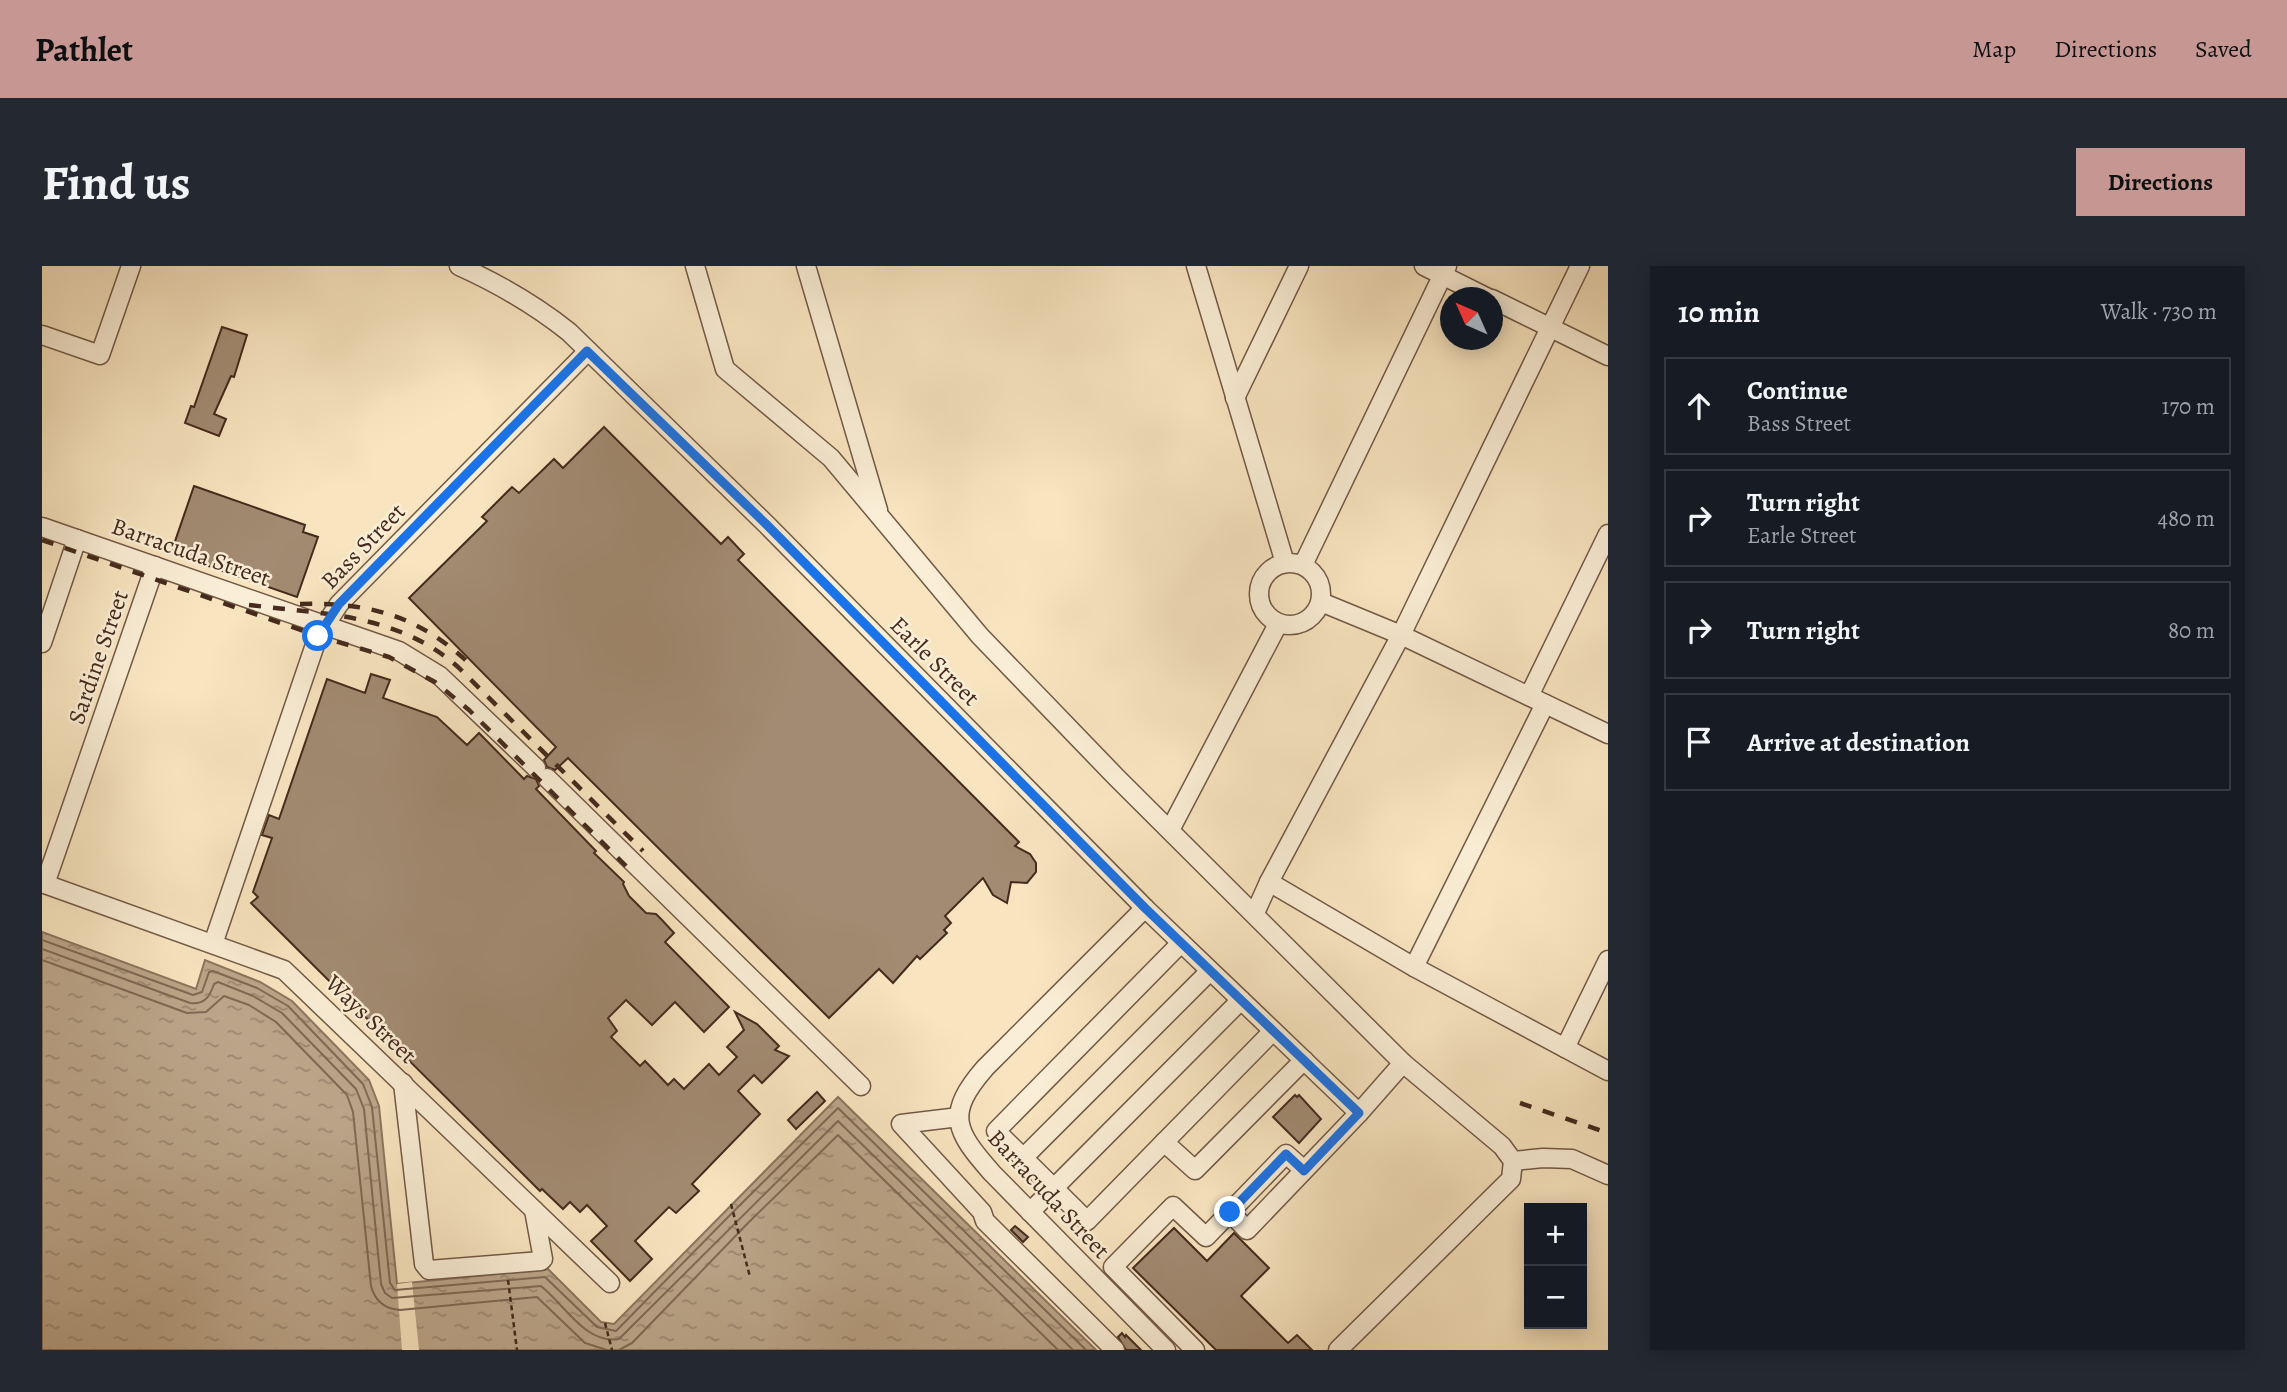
<!DOCTYPE html>
<meta charset="utf-8">
<style>
:root{--surface:#171b24;--page:#242831;--text:#f1f3f6;--muted:#9ea1a6;--line:#363941;--accent:#c59692}
body{margin:0;font-family:Alegreya,serif;background:var(--page);color:var(--text)}
.controls{position:absolute;right:21px;bottom:21px;display:grid;overflow:hidden;border-radius:0px;box-shadow:0 4px 18px #0003}
.controls button{width:63px;height:63px;display:grid;place-items:center;padding:0;border:0;border-bottom:2px solid var(--line);background:var(--surface);color:var(--text);font:35px sans-serif}
.compass{position:absolute;left:1398px;top:21px;width:63px;height:63px;border-radius:50%;background:var(--surface);box-shadow:0 4px 18px #0003;rotate:315deg}
.stop{position:absolute;width:21px;height:21px;margin:-16px;border:5px solid #1a73e8;border-radius:50%;background:#fff}
.stop.end{background:#1a73e8;border-color:#fff;box-shadow:0 2px 7px #0008}
.list{margin:0;padding:0;list-style:none}
h2{display:flex;justify-content:space-between;align-items:center;height:91px;margin:0;padding:0 28px;font-size:30px}
h2 small{font-size:23px;font-weight:400;color:var(--muted)}
.list li{display:grid;grid-template-columns:46px 1fr auto;gap:21px;align-items:center;box-sizing:border-box;height:98px;margin:0 14px 14px;padding:0 14px;border:2px solid var(--line);border-radius:0px}
.list b{display:block;font-size:26px;white-space:nowrap}
.list p{margin:0;font-size:23px;white-space:nowrap;color:var(--muted)}
.list em{font-size:23px;font-style:normal;color:var(--muted)}
.icon{flex:none;width:38px;height:38px;fill:none;stroke:currentColor;stroke-width:2;stroke-linecap:round;stroke-linejoin:round}
.map{position:relative;flex:none;width:1566px;height:1084px;overflow:hidden;border-radius:0px}
header{display:flex;align-items:center;gap:42px;box-sizing:border-box;height:98px;padding:0 35px;background:var(--accent);color:#111}
header strong{font-size:33px}
nav{display:flex;gap:38px;margin-inline-start:auto;font-size:24px}
.intro{display:flex;align-items:center;justify-content:space-between;box-sizing:border-box;height:168px;padding:0 42px}
h1{margin:0;font-size:49px}
.button{padding:18px 32px;border-radius:0px;background:var(--accent);color:#111;font-size:24px;font-weight:700}
main{display:flex;gap:42px;padding:0 42px}
aside{flex:1;background:var(--surface);border-radius:0px;box-shadow:0 4px 18px #0003}
.map>svg:first-child{display:block}
.water{fill:url(#water-ripples);stroke:#8c745e;stroke-width:2}
.pier{fill:#f8e5c0}
.lines{fill:none;stroke-linecap:round;stroke-linejoin:round}
.shore{stroke:#806853;stroke-width:2}
.building{fill:#a28b72;stroke:#452a1d;stroke-width:2}
.minor-casing{stroke:#725946;stroke-width:21}
.path{stroke:#452a1d;stroke-width:2.5;stroke-dasharray:5 3.5;stroke-linecap:butt}
.minor{stroke:#faeed6;stroke-width:18}
.rail{stroke:#452a1d;stroke-width:4.5;stroke-dasharray:12 12;stroke-linecap:butt}
.route{stroke:#1a73e8;stroke-width:9}
.labels{text-anchor:middle;dominant-baseline:central;stroke-width:5;stroke-linejoin:round;paint-order:stroke}
.street-label{font-size:24px;fill:#452a1d;stroke:#faeed6}
</style>
<header>
<strong>Pathlet</strong>
<nav><a>Map</a><a>Directions</a><a>Saved</a></nav>
</header>
<div class="intro"><h1>Find us</h1><a class="button">Directions</a></div>
<main>
<div class="map">
<svg width="1566" height="1084" viewBox="0 0 1566 1084">
<defs>
<pattern id="water-ripples" width="26" height="14" patternUnits="userSpaceOnUse" patternTransform="scale(1.75)"><rect width="26" height="14" fill="#bba589"/><path d="M2 4q2-2 4 0t4 0M15 11q2-2 4 0t4 0" fill="none" stroke="#9a876f"/></pattern>
</defs>
<rect width="100%" height="100%" fill="#f8e5c0"/>
<filter id="stains"><feTurbulence type="fractalNoise" baseFrequency=".00286" numOctaves="4"/><feColorMatrix values="0 0 0 0 .2 0 0 0 0 .09 0 0 0 0 .02 0 0 0 .5 -.17"/></filter>
<radialGradient id="worn" r=".72"><stop offset=".6" stop-color="#630" stop-opacity="0"/><stop offset="1" stop-color="#630" stop-opacity=".3"/></radialGradient>
<!-- water -->
<polygon class="water" points="0,666 154,723 163,694 218,716 250,735 327,814 337,840 355,1018 506,1003 559,1056 572,1058 796,831 1054,1084 0,1084"/>
<!-- pier -->
<polygon class="pier" points="370,1016 377,1084 360,1084 355,1018"/>
<g class="lines">
<!-- shore -->
<g class="shore">
<polyline points="0,674 151,729 160,726 167,706 171,705 215,722 246,740 321,818 330,841 348,1017 353,1024 503,1011 555,1061 574,1065 694,943 796,842 1044,1084"/>
<path d="M0,683L148,737C163,739 168,730 172,718L176,716L211,730L240,747L314,823L322,843L339,1018L343,1027L350,1032L499,1020C522,1038 544,1079 577,1073L796,855L1031,1084"/>
<path d="M0,694L145,747L164,746L182,730L207,739L234,756L305,829L311,846L329,1020C333,1035 342,1043 358,1044L495,1031L543,1077L565,1084"/>
<polyline points="577,1084 590,1077 707,956 796,869 1016,1084"/>
</g>
</g>
<!-- building -->
<g class="building">
<polygon points="180,61 205,69 192,111 189,110 172,148 184,153 177,170 143,157 149,140 152,141"/>
<polygon points="562,161 679,278 686,271 702,288 696,294 977,576 973,580 988,588 994,597 994,606 985,617 969,616 965,637 951,629 941,612 903,650 909,657 902,664 905,667 878,693 875,690 851,717 837,703 787,752 526,492 513,504 505,501 502,494 514,481 367,332 445,255 440,251 470,221 477,227 512,193 521,202"/>
<polygon points="152,220 263,259 261,266 276,271 255,331 129,287"/>
<polygon points="329,408 348,414 341,432 395,451 425,479 437,467 482,513 485,510 494,513 497,520 494,523 554,585 552,587 582,616 581,618 587,630 604,647 614,648 620,654 632,667 623,676 687,741 662,766 633,736 610,759 584,734 566,752 575,765 569,771 598,800 603,795 626,819 632,813 642,823 667,798 677,809 695,791 685,781 702,764 693,746 715,758 737,780 733,784 747,790 720,817 712,809 696,825 718,848 650,918 657,925 634,947 627,941 593,975 610,993 588,1015 549,975 565,960 545,939 538,946 528,936 521,943 500,923 498,925 209,637 216,631 211,626 230,572 220,569 227,549 237,553 285,413 323,427"/>
<polygon points="775,826 783,835 754,863 746,854"/>
<polygon points="1253,829 1255,831 1257,829 1279,853 1257,877 1231,851"/>
<polygon points="973,960 986,971 981,976 969,964"/>
<polygon points="1132,962 1165,995 1192,967 1227,1002 1199,1030 1246,1077 1255,1069 1270,1084 1174,1084 1091,1002"/>
<polygon points="1080,1067 1083,1071 1084,1069 1099,1084 1084,1084 1076,1071"/>
</g>
<g class="lines">
<defs>
<g id="minor">
<path d="M417,0C457,18 492,38 527,66L725,259L1103,642L1317,847"/>
<polyline points="653,0 683,103 789,192 938,370 1074,511 1361,797"/>
<polyline points="764,0 836,244"/>
<polyline points="1154,0 1243,297"/>
<polyline points="1382,0 1446,32"/>
<polyline points="1450,33 1566,90"/>
<polyline points="0,69 58,89 89,0"/>
<polyline points="1193,132 1257,0"/>
<polyline points="0,261 357,385 398,410 494,502"/>
<circle cx="1248" cy="328" r="31"/>
<polyline points="1261,299 1405,0"/>
<polyline points="1279,336 1359,369 1566,468"/>
<polyline points="0,377 35,273"/>
<polyline points="1487,430 1566,268"/>
<polyline points="505,512 819,820"/>
<polyline points="1128,564 1236,358"/>
<polyline points="1227,616 1372,701 1566,805"/>
<polyline points="0,617 242,704 568,1017"/>
<polyline points="3,618 113,300"/>
<path d="M1103,642L943,802C903,848 913,865 950,907L1124,1084"/>
<polyline points="1213,647 1227,616 1359,369 1538,0"/>
<polyline points="1139,677 954,865 1045,955 1231,765"/>
<polyline points="171,678 276,370 297,338 546,85"/>
<polyline points="1372,701 1503,438"/>
<polyline points="1523,782 1566,694"/>
<polyline points="361,817 382,998 387,1004 499,995 501,993 492,944"/>
<polyline points="917,851 859,858 940,946 943,955 1073,1084"/>
<polyline points="1122,876 1153,904 1262,794"/>
<polyline points="981,892 1168,705"/>
<polyline points="1471,895 1501,892 1530,893 1566,909"/>
<polyline points="1262,904 1244,888 1188,946 1205,964 1317,847 1361,797 1460,880 1471,895 1469,913 1296,1084"/>
<polyline points="988,946 1199,734"/>
<polyline points="1153,1084 1071,1001 1131,940 1164,971 1188,946"/>
</g>
</defs>
<!-- minor casing -->
<use href="#minor" class="minor-casing"/>
<!-- path -->
<g class="path">
<polyline points="689,938 708,1011"/>
<polyline points="466,1014 475,1084"/>
<polyline points="563,1057 570,1084"/>
</g>
<!-- minor -->
<use href="#minor" class="minor"/>
<!-- rail -->
<g class="rail">
<polyline points="0,274 276,370 347,391 393,416 427,444 585,601"/>
<path d="M258,338C330,336 380,351 432,402"/>
<path d="M207,339C282,348 356,348 416,401L601,585"/>
<polyline points="1478,837 1566,867"/>
</g>
</g>
<g class="lines">
<!-- route -->
<polyline class="route" points="276,370 297,338 545,85 725,259 1103,642 1317,847 1262,905 1244,888 1188,946"/>
</g>
<g class="labels">
<!-- street labels -->
<g class="street-label">
<text transform="translate(321 280) rotate(-46)">Bass Street</text>
<text transform="translate(149 286) rotate(19)">Barracuda Street</text>
<text transform="translate(56 391) rotate(-71)">Sardine Street</text>
<text transform="translate(893 395) rotate(45)">Earle Street</text>
<text transform="translate(329 753) rotate(44)">Ways Street</text>
<text transform="translate(1007 928) rotate(47)">Barracuda Street</text>
</g>
</g>
<rect width="100%" height="100%" filter="url(#stains)"/>
<rect width="100%" height="100%" fill="url(#worn)"/>
</svg>
<div class="controls">
<button>+</button>
<button>−</button>
</div>
<svg class="compass" viewBox="-18 -18 36 36"><path d="M0-13l5 13h-10z" fill="#e53935"/><path d="M0 13l5-13h-10z" fill="#9ea1a6"/></svg>
<div class="stop" style="left:276px;top:370px"></div>
<div class="stop end" style="left:1188px;top:946px"></div>
</div>
<aside>
<h2>10 min<small>Walk · 730 m</small></h2>
<ul class="list">
<li><svg class="icon" aria-label="ahead" viewBox="0 0 24 24"><path d="M12 20V5M6 11l6-6 6 6"/></svg><div><b>Continue</b><p>Bass Street</p></div><em>170 m</em></li>
<li><svg class="icon" aria-label="right" viewBox="0 0 24 24"><path d="M7 20v-9h11M14 6l5 5-5 5"/></svg><div><b>Turn right</b><p>Earle Street</p></div><em>480 m</em></li>
<li><svg class="icon" aria-label="right" viewBox="0 0 24 24"><path d="M7 20v-9h11M14 6l5 5-5 5"/></svg><div><b>Turn right</b></div><em>80 m</em></li>
<li><svg class="icon" aria-label="arrive" viewBox="0 0 24 24"><path d="M6 21V4h12l-3 4 3 4H6"/></svg><div><b>Arrive at destination</b></div></li>
</ul>
</aside>
</main>
